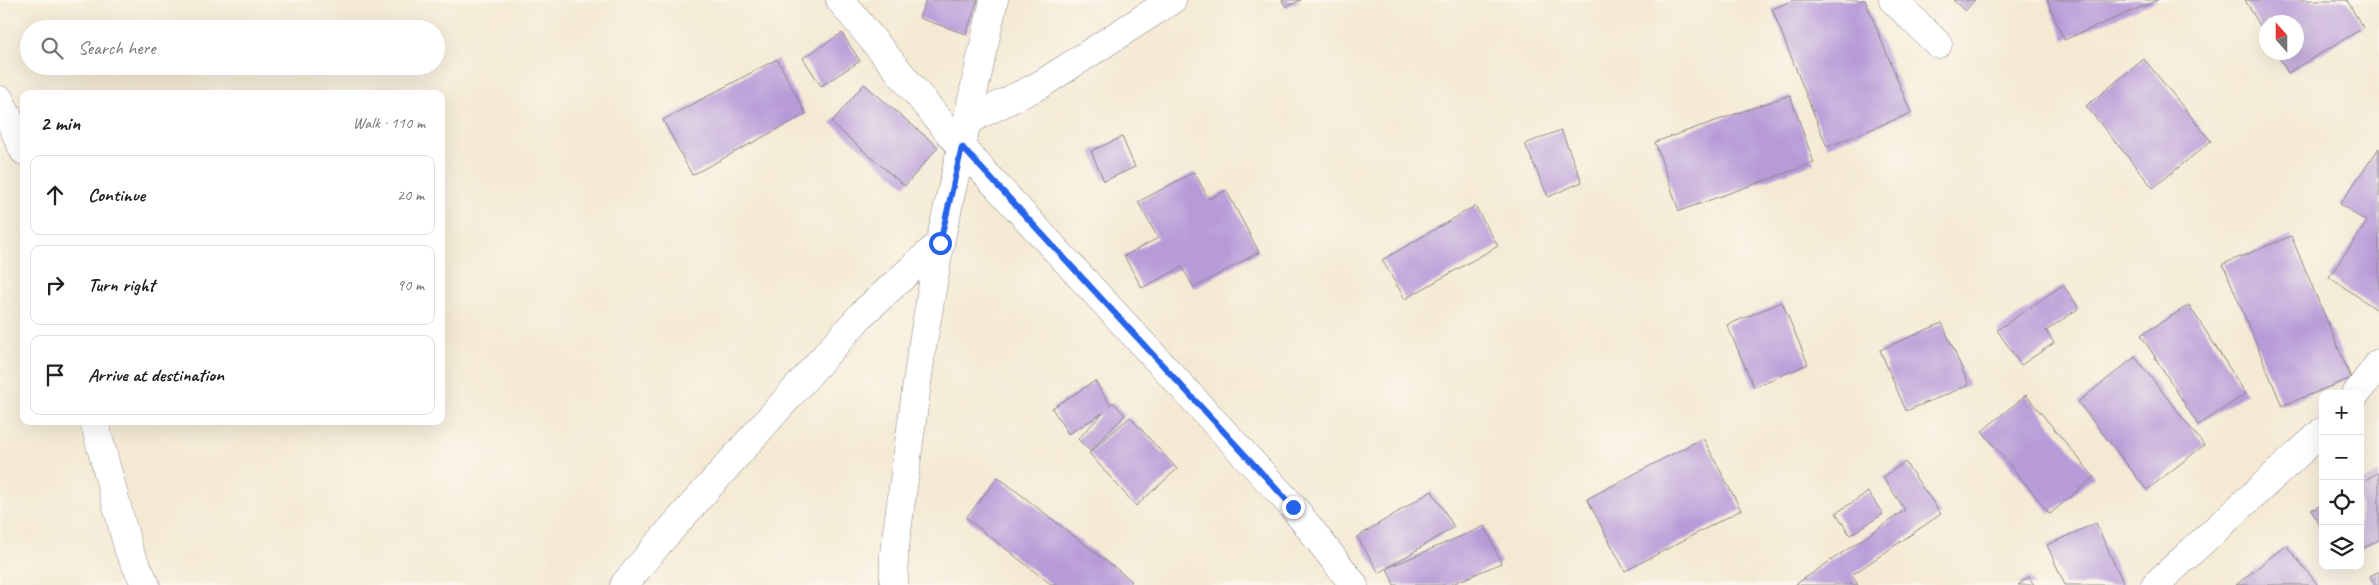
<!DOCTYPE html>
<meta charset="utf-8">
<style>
:root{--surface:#fff;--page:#f6f6f6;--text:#202124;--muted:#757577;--line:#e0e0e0}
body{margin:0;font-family:Caveat,sans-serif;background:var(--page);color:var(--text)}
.controls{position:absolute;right:15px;bottom:15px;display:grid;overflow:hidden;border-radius:10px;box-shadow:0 5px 20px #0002}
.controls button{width:45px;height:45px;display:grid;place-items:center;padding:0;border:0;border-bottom:1px solid var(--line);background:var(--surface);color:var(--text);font:25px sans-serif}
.compass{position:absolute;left:2259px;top:15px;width:45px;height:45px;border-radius:50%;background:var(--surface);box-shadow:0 5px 20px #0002;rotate:339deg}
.stop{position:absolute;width:15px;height:15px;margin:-11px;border:4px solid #2563eb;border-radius:50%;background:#fff}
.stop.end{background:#2563eb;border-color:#fff;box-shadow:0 1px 5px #0008}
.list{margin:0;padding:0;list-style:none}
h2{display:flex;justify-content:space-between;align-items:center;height:65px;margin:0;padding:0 20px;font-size:21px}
h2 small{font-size:16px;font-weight:400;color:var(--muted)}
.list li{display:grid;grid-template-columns:32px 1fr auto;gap:15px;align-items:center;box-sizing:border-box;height:80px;margin:0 10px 10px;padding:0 10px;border:1px solid var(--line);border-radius:10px}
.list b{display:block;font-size:19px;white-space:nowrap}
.list em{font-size:16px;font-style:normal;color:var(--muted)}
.icon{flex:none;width:28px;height:28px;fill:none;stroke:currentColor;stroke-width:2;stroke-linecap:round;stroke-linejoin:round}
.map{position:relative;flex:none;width:2379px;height:585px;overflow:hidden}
.search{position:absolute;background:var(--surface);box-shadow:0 5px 20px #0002;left:20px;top:20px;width:425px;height:55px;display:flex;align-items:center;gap:12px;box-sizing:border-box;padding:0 18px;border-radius:28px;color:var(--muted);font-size:19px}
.panel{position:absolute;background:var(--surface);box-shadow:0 5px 20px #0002;left:20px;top:90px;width:425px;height:335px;border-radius:10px}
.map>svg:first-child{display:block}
.building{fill:#b79bd8}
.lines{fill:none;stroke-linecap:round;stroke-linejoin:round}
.minor-casing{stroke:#8b8688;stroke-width:29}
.minor{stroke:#fff;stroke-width:28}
.route{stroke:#2563eb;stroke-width:6}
</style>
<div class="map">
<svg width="2379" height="585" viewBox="0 0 2379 585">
<rect width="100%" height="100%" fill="#fbf7ec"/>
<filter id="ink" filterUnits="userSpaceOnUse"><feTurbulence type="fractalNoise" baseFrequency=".02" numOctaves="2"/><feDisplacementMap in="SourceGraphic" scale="10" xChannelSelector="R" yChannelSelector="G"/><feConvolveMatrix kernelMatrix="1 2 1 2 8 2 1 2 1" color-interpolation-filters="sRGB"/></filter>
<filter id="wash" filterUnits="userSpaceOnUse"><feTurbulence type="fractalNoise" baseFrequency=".0096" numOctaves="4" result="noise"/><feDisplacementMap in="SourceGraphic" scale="20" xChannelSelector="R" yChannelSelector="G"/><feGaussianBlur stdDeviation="1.12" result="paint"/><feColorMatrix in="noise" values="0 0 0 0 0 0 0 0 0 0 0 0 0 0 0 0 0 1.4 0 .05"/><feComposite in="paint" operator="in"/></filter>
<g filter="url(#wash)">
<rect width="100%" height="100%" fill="#f4ead4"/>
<g id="blocks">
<!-- building -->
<g class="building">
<polygon points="926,0 978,0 966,34 919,18"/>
<polygon points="1282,0 1301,0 1286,7"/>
<polygon points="1794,0 1865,0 1911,113 1827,147 1772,9"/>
<polygon points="1953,0 1975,0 1965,11"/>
<polygon points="2047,0 2158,0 2064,40"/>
<polygon points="2245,0 2347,0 2363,28 2288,73 2276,52 2296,52 2296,22 2266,22 2266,36"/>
<polygon points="842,33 860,61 821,86 803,58"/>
<polygon points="777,59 806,114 692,175 663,120"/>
<polygon points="2144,59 2211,141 2153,188 2086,106"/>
<polygon points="864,84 938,147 905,186 831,123"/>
<polygon points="1790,95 1814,163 1679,211 1655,142"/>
<polygon points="1561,130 1582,182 1548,197 1525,144"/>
<polygon points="1122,137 1135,167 1104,181 1091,151"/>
<polygon points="2379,148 2379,311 2329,277 2367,222 2340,204"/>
<polygon points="1194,172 1209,199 1226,190 1259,252 1194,288 1182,267 1142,288 1124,256 1158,238 1138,202"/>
<polygon points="1475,206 1498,246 1405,299 1382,260"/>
<polygon points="2291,236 2351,378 2282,406 2223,264"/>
<polygon points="2063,285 2079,308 2046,331 2054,343 2021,365 1997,330"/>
<polygon points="1782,302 1808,364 1754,387 1727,325"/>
<polygon points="2189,305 2246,394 2198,425 2141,335"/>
<polygon points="1942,323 1969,385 1906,411 1880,350"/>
<polygon points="2135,357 2204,445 2147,490 2078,402"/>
<polygon points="1095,381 1110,405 1113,402 1125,415 1090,451 1078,439 1103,413 1068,434 1052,408"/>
<polygon points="2026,395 2094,477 2050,514 1982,431"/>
<polygon points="1130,417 1177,469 1136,506 1089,453"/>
<polygon points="1703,438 1741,510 1625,571 1587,499"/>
<polygon points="1905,462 1941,514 1852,575 1858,585 1795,585 1905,510 1883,477"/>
<polygon points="2379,472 2379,540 2360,550 2360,483"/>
<polygon points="998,477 1132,581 1129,585 1052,585 966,518"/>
<polygon points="1432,491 1454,527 1379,573 1357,537"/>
<polygon points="1868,492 1883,514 1850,535 1836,513"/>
<polygon points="2323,504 2323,531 2311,510"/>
<polygon points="2096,523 2124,585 2065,585 2047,545"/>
<polygon points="1485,526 1501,563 1450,585 1394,585 1387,568"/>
<polygon points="2286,545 2318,585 2236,585"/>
<polygon points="2379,571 2379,585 2375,585 2370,576"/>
<polygon points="2029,577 2034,585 2018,585"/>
</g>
</g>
</g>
<g filter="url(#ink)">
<use href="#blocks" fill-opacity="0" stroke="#8b8688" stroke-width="1"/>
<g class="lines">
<defs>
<g id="minor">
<polyline points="840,0 961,147 1293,507 1354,585"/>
<polyline points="1893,0 1938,44"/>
<polyline points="0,100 24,151"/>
<polyline points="967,121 1040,85 1172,0"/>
<polyline points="2356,394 2379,363"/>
<polyline points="94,421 129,551 146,585"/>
<polyline points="624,585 658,544 863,313 940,243"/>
<polyline points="894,585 894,554 921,354 940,243 994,0"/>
<polyline points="2155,585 2323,431"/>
</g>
</defs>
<!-- minor casing -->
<use href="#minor" class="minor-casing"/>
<!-- minor -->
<use href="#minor" class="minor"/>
</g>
</g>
<g class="lines" filter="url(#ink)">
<!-- route -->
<polyline class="route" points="940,243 962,147 1293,507"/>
</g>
</svg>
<div class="controls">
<button>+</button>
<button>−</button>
<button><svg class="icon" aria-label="locate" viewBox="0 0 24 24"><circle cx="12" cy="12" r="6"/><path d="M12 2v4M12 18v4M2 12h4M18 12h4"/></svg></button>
<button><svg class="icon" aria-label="layers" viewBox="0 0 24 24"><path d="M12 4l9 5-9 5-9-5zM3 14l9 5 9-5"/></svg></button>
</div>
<svg class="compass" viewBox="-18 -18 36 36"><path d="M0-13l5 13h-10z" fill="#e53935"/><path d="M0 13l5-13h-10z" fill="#757577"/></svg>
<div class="stop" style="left:940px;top:243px"></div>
<div class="stop end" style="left:1293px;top:507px"></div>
<div class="search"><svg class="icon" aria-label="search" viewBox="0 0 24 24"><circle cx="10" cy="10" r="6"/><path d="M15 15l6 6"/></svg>Search here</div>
<section class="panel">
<h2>2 min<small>Walk · 110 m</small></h2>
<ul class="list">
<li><svg class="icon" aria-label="ahead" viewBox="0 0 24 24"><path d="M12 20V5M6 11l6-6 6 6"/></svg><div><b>Continue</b></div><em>20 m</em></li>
<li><svg class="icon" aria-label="right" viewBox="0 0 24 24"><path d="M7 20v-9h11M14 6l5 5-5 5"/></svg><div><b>Turn right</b></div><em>90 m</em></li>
<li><svg class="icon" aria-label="arrive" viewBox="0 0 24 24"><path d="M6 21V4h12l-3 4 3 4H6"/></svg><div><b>Arrive at destination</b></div></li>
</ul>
</section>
</div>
